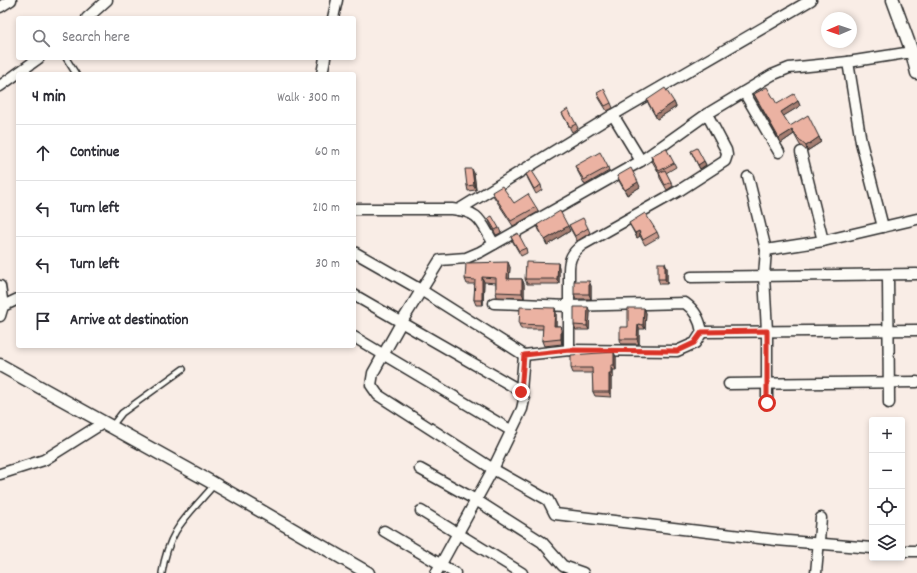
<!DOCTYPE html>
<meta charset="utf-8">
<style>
:root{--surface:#fff;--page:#f7f7f7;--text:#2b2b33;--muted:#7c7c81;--line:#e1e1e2}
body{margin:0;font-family:Dekko,sans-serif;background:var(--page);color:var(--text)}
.controls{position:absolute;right:12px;bottom:12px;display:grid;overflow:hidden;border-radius:4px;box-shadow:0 2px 6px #0003}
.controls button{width:36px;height:36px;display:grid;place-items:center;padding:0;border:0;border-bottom:1px solid var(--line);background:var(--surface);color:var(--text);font:20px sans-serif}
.compass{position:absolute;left:821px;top:12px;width:36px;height:36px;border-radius:50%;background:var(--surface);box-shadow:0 2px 6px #0003;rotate:268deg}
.stop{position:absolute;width:12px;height:12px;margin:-9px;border:3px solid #d93025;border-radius:50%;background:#fff}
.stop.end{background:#d93025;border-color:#fff;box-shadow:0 1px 4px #0008}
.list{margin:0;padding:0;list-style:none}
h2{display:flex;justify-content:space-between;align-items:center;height:52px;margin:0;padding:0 16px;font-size:17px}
h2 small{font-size:13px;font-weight:400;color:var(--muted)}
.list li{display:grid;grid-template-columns:26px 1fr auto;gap:12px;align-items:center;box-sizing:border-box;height:56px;padding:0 16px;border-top:1px solid var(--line)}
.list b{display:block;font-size:15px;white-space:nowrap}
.list em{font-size:13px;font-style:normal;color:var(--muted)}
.icon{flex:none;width:22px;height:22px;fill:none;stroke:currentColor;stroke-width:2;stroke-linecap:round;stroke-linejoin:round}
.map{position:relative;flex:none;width:917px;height:573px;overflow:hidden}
.search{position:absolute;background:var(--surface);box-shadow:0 2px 6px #0003;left:16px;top:16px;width:340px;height:44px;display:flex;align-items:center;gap:10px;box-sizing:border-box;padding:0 14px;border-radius:4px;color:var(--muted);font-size:15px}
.panel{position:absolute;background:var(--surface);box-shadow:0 2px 6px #0003;left:16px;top:72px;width:340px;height:276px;border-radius:4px}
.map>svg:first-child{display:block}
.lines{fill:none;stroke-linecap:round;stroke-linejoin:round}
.service-casing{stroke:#2b2b2b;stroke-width:8}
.minor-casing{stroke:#2b2b2b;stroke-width:13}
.tertiary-casing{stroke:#2b2b2b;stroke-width:15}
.service{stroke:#fdfcf7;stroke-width:5}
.minor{stroke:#fdfcf7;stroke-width:10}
.tertiary{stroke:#fdfcf7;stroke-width:12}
.wall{fill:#ca998b;stroke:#2b2b2b}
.shaded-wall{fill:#a47d71;stroke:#2b2b2b}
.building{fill:#ebb2a2;stroke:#2b2b2b}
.route{stroke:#d93025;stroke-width:5}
</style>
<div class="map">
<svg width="917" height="573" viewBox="0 0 917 573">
<rect width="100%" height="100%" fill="#f9ede6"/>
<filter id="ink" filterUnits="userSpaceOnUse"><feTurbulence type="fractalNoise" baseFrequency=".025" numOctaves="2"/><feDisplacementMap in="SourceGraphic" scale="8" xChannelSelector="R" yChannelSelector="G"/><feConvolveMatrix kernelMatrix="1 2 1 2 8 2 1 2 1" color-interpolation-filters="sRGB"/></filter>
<g filter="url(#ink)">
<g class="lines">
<defs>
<g id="service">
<polyline points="66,58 76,74"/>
<polyline points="111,427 122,413 183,369"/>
<path d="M162,573C169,528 187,517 214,485"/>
</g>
<g id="minor">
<polyline points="0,7 11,0"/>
<polyline points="87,18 107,0"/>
<polyline points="333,18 337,0"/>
<polyline points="848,62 861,142 883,227"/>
<polyline points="322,74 325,58"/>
<polyline points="0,86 39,58"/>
<polyline points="744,92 779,152"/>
<polyline points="613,115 641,161"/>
<polyline points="801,152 823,241"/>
<polyline points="748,177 766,250 764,276 767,331 767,403"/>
<path d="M354,209H452C481,212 480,221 494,244"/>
<polyline points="458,210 613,115 811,0"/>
<polyline points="766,250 823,241 917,219"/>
<polyline points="354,252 421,290 524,355"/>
<polyline points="888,275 889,403"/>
<polyline points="691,277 917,274"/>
<polyline points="0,286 3,306"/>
<polyline points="354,295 521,391"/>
<polyline points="0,316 3,306 18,299"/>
<polyline points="702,332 917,330"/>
<polyline points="354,337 512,431"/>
<path d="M569,350V270C569,259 572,253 582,245L680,190L725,161L727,155L726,150L707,114"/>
<polyline points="729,384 917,382"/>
<polyline points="420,469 476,500 542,542 563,566 583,573"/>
<polyline points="0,474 44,460 103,423"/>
<polyline points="421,511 522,573"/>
<polyline points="384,531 455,573"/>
<polyline points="872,548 776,540 555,514 548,500 493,469 378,395 371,385 373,373 401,323 440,260 466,258 480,252 641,161 707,114 772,75 789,68 848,62 912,52"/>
<polyline points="902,551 917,551"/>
<path d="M436,573L493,469L522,409L524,400L521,391L524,355L569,350L677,351L695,343L702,332C700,320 695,310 685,303L568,306L494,303"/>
<polyline points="816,573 821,518"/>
</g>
<g id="tertiary">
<polyline points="893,0 912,52 917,73"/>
<polyline points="0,365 211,482 368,573"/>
</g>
</defs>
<!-- service casing -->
<use href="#service" class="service-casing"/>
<!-- minor casing -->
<use href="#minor" class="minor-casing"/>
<!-- tertiary casing -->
<use href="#tertiary" class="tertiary-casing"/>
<!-- service -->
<use href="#service" class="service"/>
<!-- minor -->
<use href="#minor" class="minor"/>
<!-- tertiary -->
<use href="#tertiary" class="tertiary"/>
</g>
<!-- wall -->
<g class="wall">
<polygon points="597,93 611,103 613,108 607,111 599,98"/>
<polygon points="754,94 777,104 798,101 800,106 783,116 790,126 819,137 821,142 807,151 800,145 794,134 781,143 756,99"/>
<polygon points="647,100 674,102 676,107 657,119 649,105"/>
<polygon points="562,113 576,124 578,128 572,132 564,117"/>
<polygon points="691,151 704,161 706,165 700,169 693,156"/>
<polygon points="651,156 674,163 676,167 666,173 671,182 673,186 667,190 660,178 659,173 652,161"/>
<polygon points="575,166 608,167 609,171 585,185 577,170"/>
<polygon points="474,173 476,190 468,191 467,186"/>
<polygon points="526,174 541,185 542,190 536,194 528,179"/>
<polygon points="617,176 640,187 627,195 619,181"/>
<polygon points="492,192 514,203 536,207 538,212 513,226 494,197"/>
<polygon points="488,218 499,228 501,233 496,235 490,223"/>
<polygon points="629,223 657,232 659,237 645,245 640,236 637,238 631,227"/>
<polygon points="537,225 570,231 547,245 539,230"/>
<polygon points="569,225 588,228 590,233 577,241 571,230"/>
<polygon points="511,237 526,248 527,253 521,256 513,242"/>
<polygon points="558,263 559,268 559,284 527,284 525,279"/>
<polygon points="510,267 509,279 522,279 524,284 524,298 497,297 496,292 496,283 484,282 483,305 476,305 474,300 475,284 467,284 465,279"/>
<polygon points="667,268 667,284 660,284 658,279"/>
<polygon points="589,281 591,286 591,299 576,299 574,294"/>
<polygon points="555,308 556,313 556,326 561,326 562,331 562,344 544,346 542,341 543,329 521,329 519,324"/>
<polygon points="644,308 646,313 645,329 639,329 639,344 621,344 620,339 628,327"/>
<polygon points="590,312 589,330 576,330 574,325"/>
<polygon points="616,357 616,370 613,370 613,378 611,378 611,397 595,396 593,392 593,373 573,373 571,368"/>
</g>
<!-- shaded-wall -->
<g class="shaded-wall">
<polygon points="798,101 800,106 782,117 781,112"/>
<polygon points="674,102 676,107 657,119 655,115"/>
<polygon points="792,130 794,134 781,143 779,138"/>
<polygon points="819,137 821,142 807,151 806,146"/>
<polygon points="704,161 706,165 700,169 698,165"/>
<polygon points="472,169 474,173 476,190 474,185"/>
<polygon points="638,182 640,187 627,195 625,190"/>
<polygon points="568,226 570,231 547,245 545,240"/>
<polygon points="639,231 640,236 637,238 635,233"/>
<polygon points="508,262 510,267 509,284 507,279"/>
<polygon points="558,263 559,268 559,284 557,279"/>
<polygon points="665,263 667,268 667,284 665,279"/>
<polygon points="482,277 484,282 483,305 482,300"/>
<polygon points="522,279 524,284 524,298 522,293"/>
<polygon points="589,281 591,286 591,299 589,294"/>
<polygon points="588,307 590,312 589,330 587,326"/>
<polygon points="555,308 556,313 556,330 554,326"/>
<polygon points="644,308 646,313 645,329 643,325"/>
<polygon points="638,324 639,329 639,344 637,339"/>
<polygon points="561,326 562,331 562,344 561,339"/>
<polygon points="614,352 616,357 616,370 614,365"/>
<polygon points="611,365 613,370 613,378 611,373"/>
<polygon points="609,373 611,378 611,397 609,392"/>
</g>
<!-- building -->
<g class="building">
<polygon points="767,87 777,104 794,94 798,101 781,112 790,126 808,115 819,137 806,146 799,140 792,130 779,138 754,94"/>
<polygon points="665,88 674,102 655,115 647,100"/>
<polygon points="604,89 611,103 605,106 597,93"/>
<polygon points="568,109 576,124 570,127 562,113"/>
<polygon points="666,148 674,163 659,171 651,156"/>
<polygon points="697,148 704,161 698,165 691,151"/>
<polygon points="600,152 608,167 584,180 575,166"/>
<polygon points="631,168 638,182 625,190 617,176"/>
<polygon points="465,169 472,169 474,185 467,186"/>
<polygon points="665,170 671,182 665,185 659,173"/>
<polygon points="532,171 541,185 534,189 526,174"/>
<polygon points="502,186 514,203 528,194 536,207 511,221 492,192"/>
<polygon points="560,211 568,226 545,240 537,225"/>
<polygon points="645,213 657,232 643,240 639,231 635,233 629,223"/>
<polygon points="492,216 499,228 495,230 488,218"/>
<polygon points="583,218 588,228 575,236 569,225"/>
<polygon points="518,233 526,248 519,251 511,237"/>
<polygon points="508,262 507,279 522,279 522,293 496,292 496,278 482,277 482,300 474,300 475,280 465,279 466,263"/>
<polygon points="526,262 558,263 557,279 525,279"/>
<rect x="658" y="263" width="7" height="16"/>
<rect x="574" y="281" width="15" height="13"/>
<polygon points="520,307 555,308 554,326 561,326 561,339 542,341 543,325 519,324"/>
<polygon points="574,307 588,307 587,326 574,325"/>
<polygon points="628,308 644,308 643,325 638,324 637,339 620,339 620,327 628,327"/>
<polygon points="614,352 614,365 611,365 611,373 609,373 609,392 593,392 592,368 571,368 571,355"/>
</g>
</g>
<g class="lines" filter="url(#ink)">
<!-- route -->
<polyline class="route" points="521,392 524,355 569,350 677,351 694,343 702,332 767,331 767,403"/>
</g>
</svg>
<div class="controls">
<button>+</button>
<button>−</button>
<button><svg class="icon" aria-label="locate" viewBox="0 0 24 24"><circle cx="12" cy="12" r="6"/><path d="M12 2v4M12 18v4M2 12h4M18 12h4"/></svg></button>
<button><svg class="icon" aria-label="layers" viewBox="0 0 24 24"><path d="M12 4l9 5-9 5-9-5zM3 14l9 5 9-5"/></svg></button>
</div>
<svg class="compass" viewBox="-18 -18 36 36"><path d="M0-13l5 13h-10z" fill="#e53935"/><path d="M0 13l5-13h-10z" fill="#7c7c81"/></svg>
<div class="stop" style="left:767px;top:403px"></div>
<div class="stop end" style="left:521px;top:392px"></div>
<div class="search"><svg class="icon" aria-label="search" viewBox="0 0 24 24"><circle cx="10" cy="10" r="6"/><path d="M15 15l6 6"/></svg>Search here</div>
<section class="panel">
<h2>4 min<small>Walk · 300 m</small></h2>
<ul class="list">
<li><svg class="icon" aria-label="ahead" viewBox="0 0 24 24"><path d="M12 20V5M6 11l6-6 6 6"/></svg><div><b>Continue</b></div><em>60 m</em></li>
<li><svg class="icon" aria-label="left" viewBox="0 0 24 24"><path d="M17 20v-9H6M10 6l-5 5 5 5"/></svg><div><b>Turn left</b></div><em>210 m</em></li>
<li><svg class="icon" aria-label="left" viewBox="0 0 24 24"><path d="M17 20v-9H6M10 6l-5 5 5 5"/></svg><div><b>Turn left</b></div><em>30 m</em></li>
<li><svg class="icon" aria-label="arrive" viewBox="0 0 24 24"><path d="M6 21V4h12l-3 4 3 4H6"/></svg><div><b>Arrive at destination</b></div></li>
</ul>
</section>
</div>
